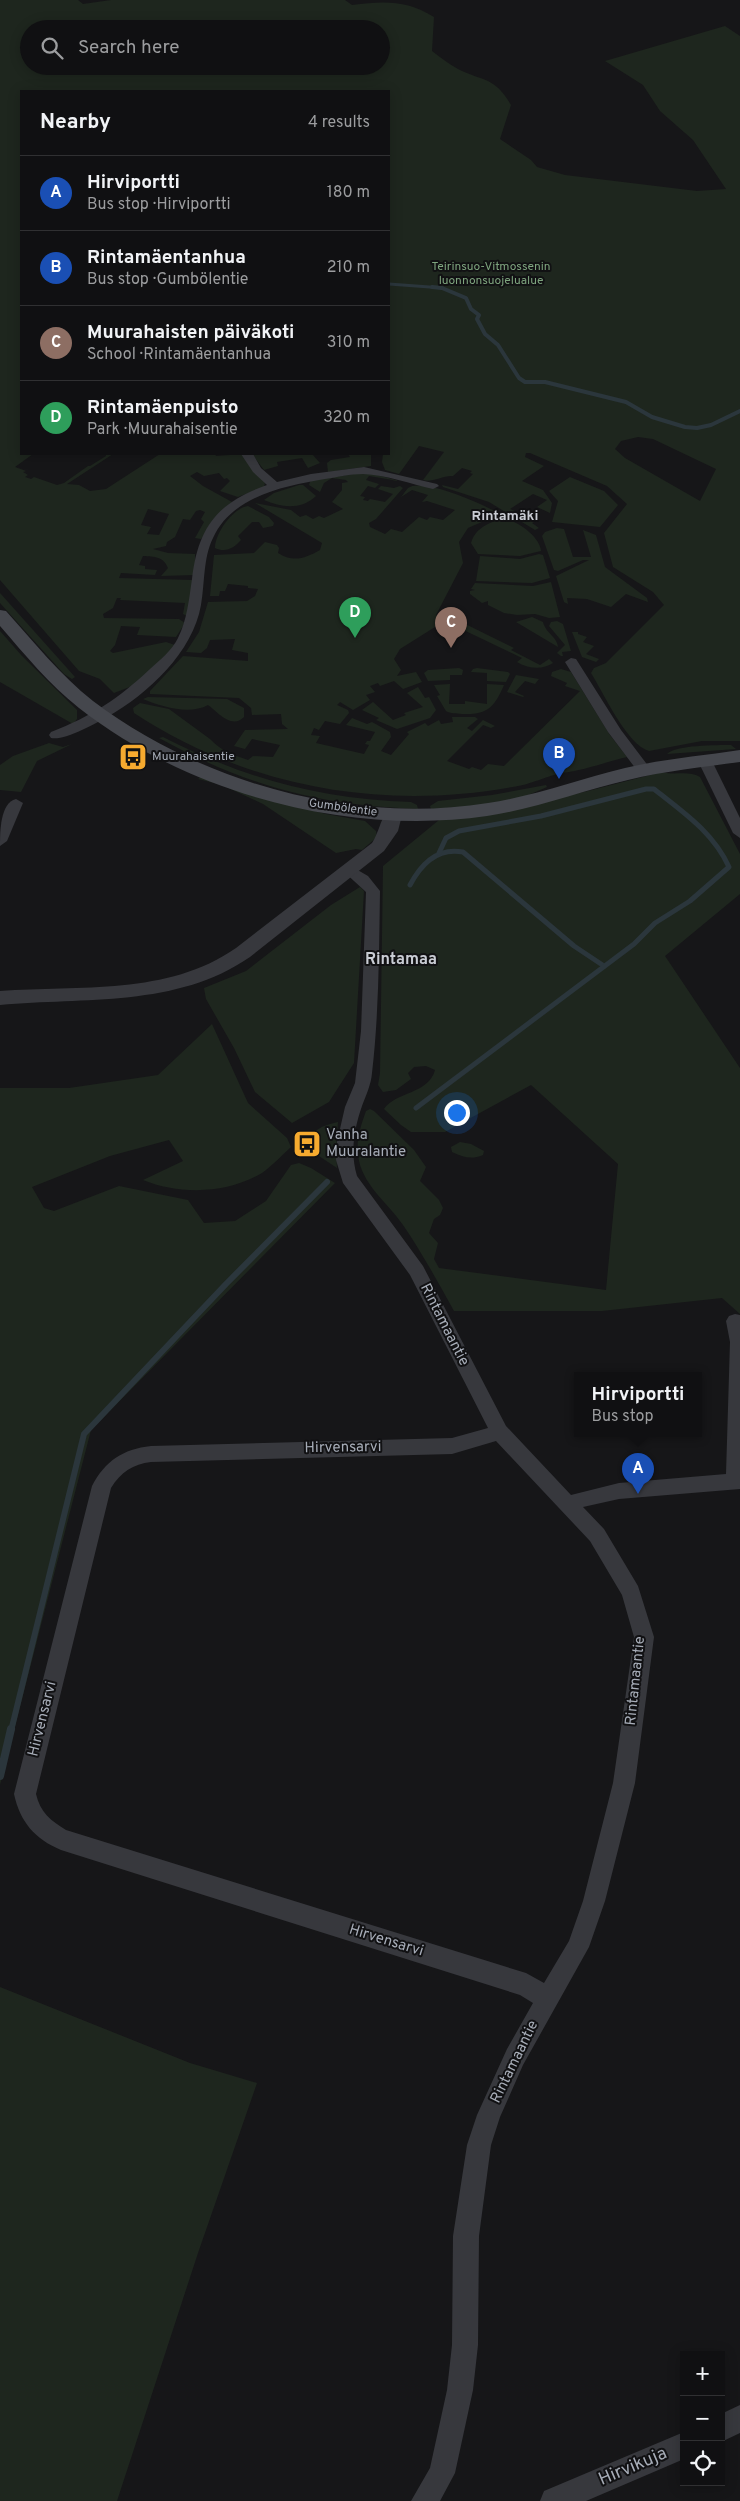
<!DOCTYPE html>
<meta charset="utf-8">
<style>
:root{--surface:#101012;--page:#1e1e20;--text:#f1f3f6;--muted:#9c9d9f;--line:#303032;--accent:#7c3aed}
body{margin:0;font-family:Overpass,sans-serif;background:var(--page);color:var(--text)}
.controls{position:absolute;right:15px;bottom:15px;display:grid;overflow:hidden;border-radius:0px;box-shadow:0 2px 12px #0003}
.controls button{width:45px;height:45px;display:grid;place-items:center;padding:0;border:0;border-bottom:1px solid var(--line);background:var(--surface);color:var(--text);font:25px sans-serif}
.you{position:absolute;left:456px;top:1112px;width:18px;height:18px;margin:-12px;border:4px solid #fff;border-radius:50%;background:#1a73e8;box-shadow:0 0 0 8px #1a73e833}
.badge{display:grid;place-items:center;width:32px;height:32px;border-radius:50%;background:var(--accent);color:#fff;font-size:16px;font-weight:700}
.pin{position:absolute;translate:-50% -41px;filter:drop-shadow(0 1px 2px #0008)}
.pin::after{content:'';position:absolute;top:26px;width:18px;height:15px;background:inherit;clip-path:polygon(0 0,100% 0,50% 100%)}
.popup{position:absolute;left:574px;top:1372px;width:128px;height:65px;box-sizing:border-box;display:grid;place-content:center;border-radius:0px;background:var(--surface);filter:drop-shadow(0 1px 4px #0005);font-size:16px;white-space:nowrap;color:var(--muted)}
.popup b{font-size:19px;color:var(--text)}
.popup::after{content:'';position:absolute;left:50%;top:100%;margin-left:-10px;border:10px solid transparent;border-top-color:var(--surface)}
.list{margin:0;padding:0;list-style:none}
h2{display:flex;justify-content:space-between;align-items:center;height:65px;margin:0;padding:0 20px;font-size:21px}
h2 small{font-size:16px;font-weight:400;color:var(--muted)}
.list li{display:grid;grid-template-columns:32px 1fr auto;gap:15px;align-items:center;box-sizing:border-box;height:75px;padding:0 20px;border-top:1px solid var(--line)}
.list b{display:block;font-size:19px;white-space:nowrap}
.list p{margin:0;font-size:16px;white-space:nowrap;color:var(--muted)}
.list em{font-size:16px;font-style:normal;color:var(--muted)}
.icon{flex:none;width:28px;height:28px;fill:none;stroke:currentColor;stroke-width:2;stroke-linecap:round;stroke-linejoin:round}
.map{position:relative;flex:none;width:740px;height:2501px;overflow:hidden}
.search{position:absolute;background:var(--surface);box-shadow:0 2px 12px #0003;left:20px;top:20px;width:370px;height:55px;display:flex;align-items:center;gap:12px;box-sizing:border-box;padding:0 18px;border-radius:28px;color:var(--muted);font-size:19px}
.panel{position:absolute;background:var(--surface);box-shadow:0 2px 12px #0003;left:20px;top:90px;width:370px;height:365px;border-radius:0px}
.map>svg:first-child{display:block}
.green{fill:#1e261e;fill-rule:evenodd}
.lines{fill:none;stroke-linecap:round;stroke-linejoin:round}
.stream-far4{stroke:#2b363c;stroke-width:3}
.stream-far3{stroke:#2b363c;stroke-width:4}
.stream-far2{stroke:#2b363c;stroke-width:5}
.stream-far1{stroke:#2b363c;stroke-width:6}
.stream{stroke:#2b363c;stroke-width:8}
.minor{fill:#37383d;fill-rule:evenodd}
.tertiary{fill:#37383d;fill-rule:evenodd}
.secondary{fill:#45474d;fill-rule:evenodd}
.labels{text-anchor:middle;dominant-baseline:central;stroke-width:4;stroke-linejoin:round;paint-order:stroke}
.far-park-label{font-size:12px;fill:#7ea47e;stroke:#111113}
.far-poi-label{font-size:12px;fill:#a7adb8;stroke:#111113;text-anchor:start}
.far-street-label{font-size:12px;fill:#a7adb8;stroke:#111113}
.far-neighbourhood-label{font-size:14px;font-weight:bold;fill:#c9ccd4;stroke:#111113}
.poi-label{font-size:15px;fill:#a7adb8;stroke:#111113;text-anchor:start}
.street-label{font-size:15px;fill:#a7adb8;stroke:#111113}
.neighbourhood-label{font-size:16px;font-weight:bold;fill:#c9ccd4;stroke:#111113}
.near-street-label{font-size:18px;fill:#a7adb8;stroke:#111113}
</style>
<div class="map">
<svg width="740" height="2501" viewBox="0 0 740 2501">
<rect width="100%" height="100%" fill="#161618"/>
<!-- green -->
<g class="green">
<path d="M0,0H78L83,4L111,0H345L352,5C385,1 406,0 434,17L432,51C440,57 449,64 458,69C484,82 494,76 511,105L500,139L531,160L537,167L565,175L697,191L726,189L693,140L660,111L643,85L605,61L725,26L740,36V741H702L649,751C627,745 603,692 591,673L594,668L606,663L664,605L653,592L613,567L604,533L627,504L607,486L530,453H526L525,457L544,466L522,481L543,490L552,503L550,513L537,507L547,500L533,494L510,509L538,520L532,523L539,528L535,530L489,502L443,487L442,485L458,489L473,474L470,473L472,471L462,468L453,476C443,475 432,483 423,480L444,452L419,446L399,474L385,470L382,462L383,454H389V91H21V454H33L15,467L26,471L23,472L28,475L25,477L31,479L34,477L57,485L64,483L88,466H90L106,456V454H113L67,484L79,485L90,491L106,489L160,454H215L216,456L243,454L265,483L264,487L238,497L220,491L230,481L227,478L224,479L219,473L204,476L197,472L190,476L203,486L232,502L201,539L195,538L204,522L201,519L205,512L200,510L196,511L190,520L183,519L175,537L167,542L166,546L153,549L168,553L195,554V575L161,576L168,568C163,556 155,557 143,556L139,565L145,566V569L157,570L155,575L121,573L119,578L193,580L187,616L183,614L185,603L120,600L121,598H117L113,608L103,614L104,618L179,619L185,623L176,637L137,635L140,627L121,626L115,645L110,651L113,653L166,642L175,645L140,683L114,693L100,679L79,671L0,580ZM29,29H381V66H29ZM638,437L653,439L716,469L700,501L625,458L615,449L621,441ZM148,509L169,514L159,535L147,534L151,527L141,525Z"/>
<polygon points="252,454 312,454 320,463 308,468 302,458 277,462 278,466 264,470"/>
<polygon points="348,454 371,454 371,466 328,472 327,463 331,460 350,457"/>
<path d="M367,472L399,481L369,476L366,480L379,484L375,488L368,486L360,496L365,497L363,500L368,501L370,499L385,502L393,494L378,489L381,486L394,488L400,486L403,488L376,519L369,523L370,527L385,534L391,529L402,532L419,517L427,520L430,517L443,520L455,510L427,501L422,502L428,495L412,490L401,497C403,495 406,490 408,488C423,477 485,505 500,514L468,528L459,542L463,563L436,615L447,618V615L514,648L511,650L540,665L549,659L553,663C543,670 528,669 517,662L522,658L451,624L435,627L400,649L394,659L401,670L397,676L416,672L422,682L403,689L394,681L380,686L378,683L370,686L375,692L366,695L370,700L353,710L340,702L337,705L348,710L349,713L340,724L325,721L319,730L314,728L311,735L320,736L316,743L364,754L369,745L365,744L367,741H370L375,732L346,725L352,718L367,724L372,722L390,732L391,737L381,751L391,755L409,734L407,732L425,723L428,726L439,720L441,724L453,722L452,717H475L478,719L467,728L472,731L483,720L495,726L491,728L483,725L447,761L469,769L472,767L481,770L488,764L504,766L580,691L565,686L567,683L551,676L552,672L561,669L571,672L610,735L627,757C606,762 582,771 562,773C554,774 535,782 523,785C387,812 250,789 134,713L133,708L140,703L169,709L210,739C220,750 233,755 248,760L253,756L273,757L280,745L252,739L245,749L234,746L245,730L288,729L282,724L281,714L252,715L251,708L239,698L150,694V691L183,656L248,661V653L232,650L235,639L210,640L207,648L201,653L186,652L199,632L208,602L247,601L255,596L258,589L248,588V586L228,584L225,591H220L219,596H210L214,555L254,553L265,542L277,545L279,548L278,553C293,563 306,558 320,550L322,543L255,503L291,510L300,517L306,515L313,519L319,516L324,518L343,509L332,502L342,490V483L348,482L346,480L332,478L324,483L320,492L309,485L310,482L312,480Z"/>
<polygon points="570,477 604,491 618,505 600,527 552,522 558,501 549,491"/>
<path d="M299,485H303L316,496C301,510 282,508 264,500L274,493Z"/>
<path d="M248,506L269,517L274,523L273,526L263,528L259,522H252L238,536L241,540C234,548 226,553 215,548C215,533 233,508 248,506Z"/>
<path d="M502,518C516,520 540,536 541,551L520,556L478,554L471,543C476,527 488,524 502,518Z"/>
<polygon points="557,528 564,529 573,557 591,557 583,530 596,535 605,567 647,598 648,602 626,594 611,607 587,599 567,598 568,604 564,602 556,576 589,560 583,560 558,571 554,570 542,536 545,532"/>
<polygon points="539,554 543,555 550,578 532,583 476,581 480,556 520,559"/>
<polygon points="551,582 560,617 549,618 535,614 517,615 504,613 488,605 488,601 482,603 470,594 470,591 475,590 471,589 475,583 533,586"/>
<polygon points="0,593 75,677 72,679 64,674 0,603"/>
<path d="M532,617L543,622C546,634 557,636 558,647L516,622Z"/>
<polygon points="557,621 563,624 571,651 562,652 563,656 561,656 557,653 565,645 549,626 551,622"/>
<polygon points="0,631 22,656 77,710 77,719 73,724 0,682"/>
<polygon points="572,632 578,632 578,634 587,637 583,642 594,646 586,654 599,659 596,662 582,657"/>
<polygon points="459,668 463,670 462,675 450,675 450,680 428,681 424,673 428,670"/>
<polygon points="477,668 508,672 510,674 506,682 487,681 487,673 471,672 473,669"/>
<polygon points="516,675 539,679 535,684 525,681 515,692 524,696 523,697 507,692"/>
<path d="M450,684L449,704H465V701L487,704V684L504,685C494,708 487,715 462,714C456,713 451,714 446,711L437,696L440,695L434,685Z"/>
<polygon points="418,687 425,698 429,697 436,710 430,718 397,729 376,720 379,718 362,710 373,702 393,720 406,715 404,713 423,707 407,693"/>
<path d="M148,697L227,699L244,708V717C231,730 217,711 208,705C190,715 162,707 143,699Z"/>
<path d="M163,737C246,779 319,799 411,802L417,805L418,809C320,806 244,785 159,738Z"/>
<polygon points="49,743 63,747 72,744 37,761 21,792 0,790 0,765 13,756"/>
<path d="M731,745L736,749L667,754C675,745 717,745 731,745Z"/>
<path d="M662,772C675,776 688,770 700,777L740,854V894L665,956L740,1068V1314L722,1298L602,1311H454C438,1282 422,1253 403,1225C388,1203 361,1184 358,1155C356,1140 361,1125 366,1111L370,1109L374,1111L414,1150L426,1167L420,1181L439,1200L443,1208L440,1215L434,1219L429,1233L438,1243L434,1259L439,1268L606,1290L618,1164L531,1085L445,1132H411L401,1125L384,1109C395,1092 429,1094 435,1070L426,1066L414,1067L408,1073L411,1079L396,1090L383,1092L378,1085L380,1073L383,866L439,820L584,792Z"/>
<polygon points="202,776 269,800 326,814 365,821 376,831 377,837 362,850 356,849 336,853 263,804 222,785 198,779"/>
<polygon points="546,785 547,787 519,799 475,806 431,809 430,806 438,801 492,795"/>
<polygon points="360,887 364,891 354,1063 329,1102 292,1123 255,1092 234,1048 206,999 204,988 246,971 331,905"/>
<path d="M212,1024L248,1103L287,1138L291,1147C282,1155 272,1166 262,1173C227,1194 180,1195 143,1180L183,1161L169,1140L110,1156L32,1187L44,1208L54,1211L119,1186L188,1200L204,1223L235,1221L252,1210L266,1201L291,1165L299,1163L311,1168L335,1183L91,1430L0,1785V1088H69L158,1075Z"/>
<path d="M338,1122L336,1151L337,1168L319,1156L308,1142C314,1128 325,1125 338,1122Z"/>
<path d="M460,1142L471,1144L484,1151L483,1155C471,1160 463,1157 452,1152L451,1147Z"/>
<polygon points="0,1987 190,2063 257,2083 198,2253 117,2501 0,2501"/>
</g>
<g class="lines">
<!-- stream-far4 -->
<polyline class="stream-far4" points="389,284 443,288"/>
<!-- stream-far3 -->
<polyline class="stream-far3" points="432,287 442,288 466,298 471,309 479,315 477,319 485,334 498,345 519,378 525,382 545,382 626,402 652,417 685,427 697,428 711,425 740,411"/>
<!-- stream-far2 -->
<g class="stream-far2">
<path d="M410,885C421,864 437,847 463,852L574,946L604,966"/>
<path d="M416,1108L634,944L655,923L690,901L729,867C713,832 683,812 654,789H646L541,816L459,831L446,838L439,853"/>
</g>
<!-- stream-far1 -->
<polyline class="stream-far1" points="11,1731 84,1434 226,1284 327,1182"/>
<!-- stream -->
<polyline class="stream" points="0,1776 11,1729"/>
<!-- minor -->
<g class="minor">
<path d="M241,454H253L261,468L277,482L311,474L364,467L437,484L439,486L433,489C411,484 386,475 363,474C350,474 338,477 325,479C284,486 232,496 213,538C203,558 205,583 201,605C193,652 148,694 107,717C95,724 64,741 51,738L49,735L51,732C92,716 118,699 150,669C160,660 172,650 178,638C187,620 189,599 192,579C198,527 218,502 267,485L253,472Z"/>
<polygon points="571,658 576,659 621,730 649,767 651,770 649,773 639,773 608,732 565,662"/>
<polygon points="705,757 712,761 740,818 740,838 733,833 698,761"/>
<path d="M16,799L23,803L7,841L0,846C0,832 0,803 16,799Z"/>
<path d="M349,865L368,876L380,891C379,952 379,1013 372,1073C371,1085 366,1095 362,1106C354,1129 350,1153 357,1176L423,1266L506,1426L571,1495L619,1483L726,1474L730,1342L726,1321L729,1316L735,1314L740,1315V1489L619,1499L583,1507L604,1529L638,1586L654,1637L635,1783L605,1901L589,1947L523,2065L500,2117L491,2145L479,2236L478,2345L473,2390L455,2473L440,2501H411L430,2468L447,2390L452,2345L453,2236L467,2145L477,2115L507,2049L533,2003L520,1995L61,1850C35,1839 20,1822 14,1794L92,1486C105,1461 123,1449 151,1446L452,1438L488,1428L410,1275L343,1183L336,1160L337,1142L345,1107L355,1083L361,1031L366,892L342,870ZM496,1441L590,1541L622,1595L634,1637L613,1783L583,1901L569,1941L544,1983L526,1973L66,1830C51,1821 40,1812 36,1794L111,1488C121,1472 133,1464 151,1462L452,1454Z"/>
<polygon points="740,2405 740,2433 721,2442 721,2414"/>
<polygon points="684,2432 684,2459 586,2501 540,2501 544,2491"/>
</g>
<!-- tertiary -->
<path class="tertiary" d="M393,810L399,811L402,815L398,831L384,851L250,957C176,1008 85,997 0,1005V991C80,985 167,996 236,948L372,843C379,832 380,821 387,811Z"/>
<!-- secondary -->
<path class="secondary" d="M0,610L6,611C34,642 60,675 93,701C202,783 352,825 488,803C535,796 579,779 625,768C663,759 701,756 740,750V762C703,767 665,771 628,780C581,791 535,809 487,816C348,836 189,794 79,708C49,684 25,655 0,626Z"/>
</g>
<!-- icons -->
<defs>
<symbol id="bus-square" viewBox="-11 -11 22 22"><rect x="-9" y="-9" width="18" height="18" rx="4" fill="#f6aa2f" stroke="#111113"/><path d="M-5-6H5V4H4V6H2V4H-2V6H-4V4H-5ZM-3.5-4V0h7V-4ZM-3.5 1.2v1.5H-2V1.2ZM2 1.2v1.5H3.5V1.2Z" fill="#111"/></symbol>
</defs>
<g fill-rule="evenodd">
<use href="#bus-square" x="117" y="741" width="32" height="32"/>
<use href="#bus-square" x="291" y="1128" width="32" height="32"/>
</g>
<g class="labels">
<!-- far-park labels -->
<g class="far-park-label">
<text x="491" y="267">Teirinsuo-Vitmossenin<tspan x="491" dy="14">luonnonsuojelualue</tspan></text>
</g>
<!-- far-poi labels -->
<g class="far-poi-label">
<text x="152" y="757">Muurahaisentie</text>
</g>
<!-- far-street labels -->
<g class="far-street-label">
<text transform="translate(343 808) rotate(8)">Gumbölentie</text>
</g>
<!-- far-neighbourhood labels -->
<g class="far-neighbourhood-label">
<text x="505" y="516">Rintamäki</text>
</g>
<!-- poi labels -->
<g class="poi-label">
<text x="326" y="1135">Vanha<tspan x="326" dy="17">Muuralantie</tspan></text>
</g>
<!-- street labels -->
<g class="street-label">
<text transform="translate(444 1325) rotate(63)">Rintamaantie</text>
<text transform="translate(343 1448) rotate(-1)">Hirvensarvi</text>
<text transform="translate(636 1681) rotate(-84)">Rintamaantie</text>
<text transform="translate(43 1719) rotate(-76)">Hirvensarvi</text>
<text transform="translate(386 1941) rotate(17)">Hirvensarvi</text>
<text transform="translate(515 2062) rotate(-64)">Rintamaantie</text>
</g>
<!-- neighbourhood labels -->
<g class="neighbourhood-label">
<text x="401" y="960">Rintamaa</text>
</g>
<!-- near-street labels -->
<g class="near-street-label">
<text transform="translate(633 2467) rotate(-23)">Hirvikuja</text>
</g>
</g>
</svg>
<div class="controls">
<button>+</button>
<button>−</button>
<button><svg class="icon" aria-label="locate" viewBox="0 0 24 24"><circle cx="12" cy="12" r="6"/><path d="M12 2v4M12 18v4M2 12h4M18 12h4"/></svg></button>
</div>
<div class="you"></div>
<div class="pin badge" style="left:638px;top:1494px;background:#1a4fb4">A</div>
<div class="popup"><b>Hirviportti</b>Bus stop</div>
<div class="pin badge" style="left:559px;top:779px;background:#1a4fb4">B</div>
<div class="pin badge" style="left:451px;top:648px;background:#8d6e63">C</div>
<div class="pin badge" style="left:355px;top:638px;background:#2e9e5b">D</div>
<div class="search"><svg class="icon" aria-label="search" viewBox="0 0 24 24"><circle cx="10" cy="10" r="6"/><path d="M15 15l6 6"/></svg>Search here</div>
<section class="panel">
<h2>Nearby<small>4 results</small></h2>
<ul class="list">
<li><span class="badge" style="background:#1a4fb4">A</span><div><b>Hirviportti</b><p>Bus stop · Hirviportti</p></div><em>180 m</em></li>
<li><span class="badge" style="background:#1a4fb4">B</span><div><b>Rintamäentanhua</b><p>Bus stop · Gumbölentie</p></div><em>210 m</em></li>
<li><span class="badge" style="background:#8d6e63">C</span><div><b>Muurahaisten päiväkoti</b><p>School · Rintamäentanhua</p></div><em>310 m</em></li>
<li><span class="badge" style="background:#2e9e5b">D</span><div><b>Rintamäenpuisto</b><p>Park · Muurahaisentie</p></div><em>320 m</em></li>
</ul>
</section>
</div>
